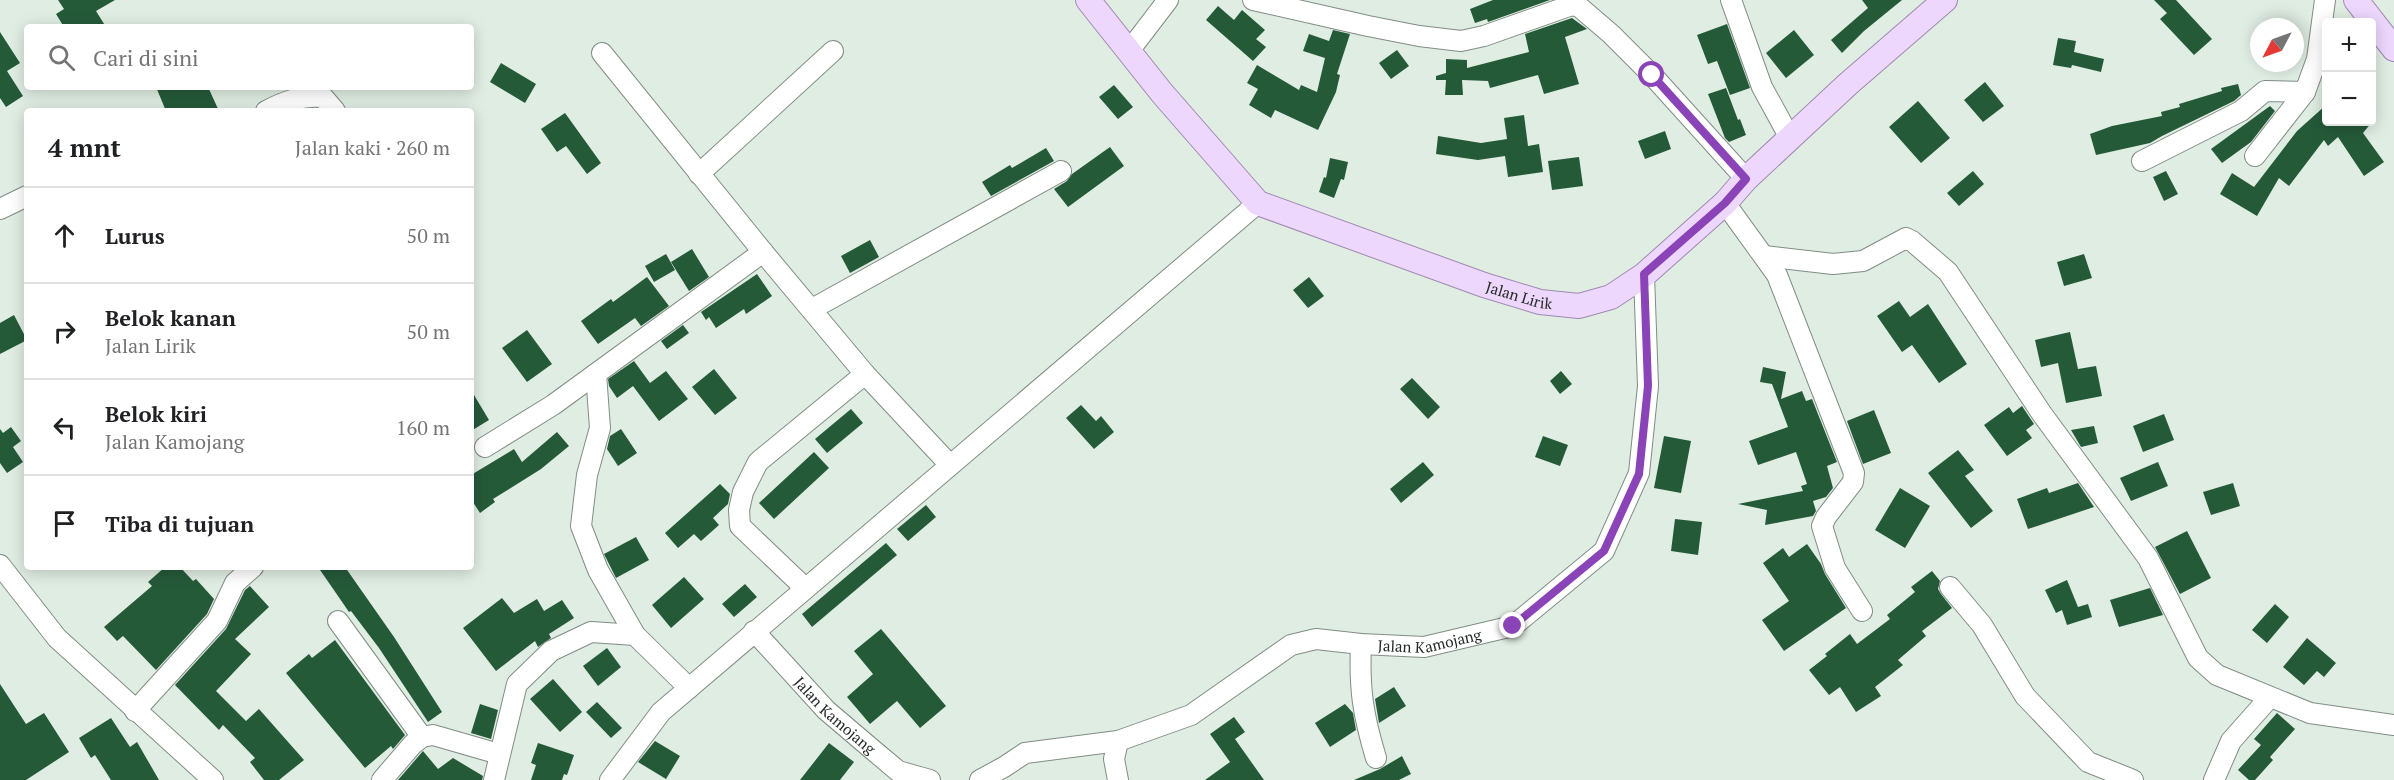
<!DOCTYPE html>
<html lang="id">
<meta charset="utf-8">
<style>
:root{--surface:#fff;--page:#f2f2f2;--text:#202124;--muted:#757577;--line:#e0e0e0}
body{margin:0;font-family:"PT Serif",serif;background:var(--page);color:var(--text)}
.controls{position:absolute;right:18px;top:18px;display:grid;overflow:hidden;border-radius:6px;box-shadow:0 3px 15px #0003}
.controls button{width:54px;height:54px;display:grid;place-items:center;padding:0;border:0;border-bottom:2px solid var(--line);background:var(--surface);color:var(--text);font:30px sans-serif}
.compass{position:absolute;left:2250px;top:18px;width:54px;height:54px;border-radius:50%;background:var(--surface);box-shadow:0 3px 15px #0003;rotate:229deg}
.stop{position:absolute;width:18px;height:18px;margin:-14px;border:4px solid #8b44b7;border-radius:50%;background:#fff}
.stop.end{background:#8b44b7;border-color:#fff;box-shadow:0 2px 6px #0008}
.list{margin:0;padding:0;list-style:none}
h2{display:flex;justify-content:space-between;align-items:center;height:78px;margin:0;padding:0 24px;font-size:26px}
h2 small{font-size:20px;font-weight:400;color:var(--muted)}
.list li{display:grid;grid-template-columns:39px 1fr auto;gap:18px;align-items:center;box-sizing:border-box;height:96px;padding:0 24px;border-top:2px solid var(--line)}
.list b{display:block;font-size:22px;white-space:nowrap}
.list p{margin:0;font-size:20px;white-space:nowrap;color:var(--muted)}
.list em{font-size:20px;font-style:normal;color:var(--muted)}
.icon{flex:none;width:33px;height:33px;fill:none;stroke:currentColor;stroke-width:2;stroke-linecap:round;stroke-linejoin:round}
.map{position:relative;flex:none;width:2394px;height:780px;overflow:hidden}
.search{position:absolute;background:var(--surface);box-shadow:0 3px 15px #0003;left:24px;top:24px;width:450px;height:66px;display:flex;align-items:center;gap:15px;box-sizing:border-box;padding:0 21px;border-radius:6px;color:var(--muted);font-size:22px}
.panel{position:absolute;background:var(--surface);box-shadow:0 3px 15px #0003;left:24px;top:108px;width:450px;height:462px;border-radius:6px}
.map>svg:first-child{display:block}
.building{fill:#255a39}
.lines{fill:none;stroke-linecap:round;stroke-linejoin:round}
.minor-casing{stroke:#818d84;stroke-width:22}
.major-casing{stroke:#9f8ab1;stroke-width:26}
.minor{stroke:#fff;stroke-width:20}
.major{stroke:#edd7fd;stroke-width:24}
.route{stroke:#8b44b7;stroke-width:8}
.labels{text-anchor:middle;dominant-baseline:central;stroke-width:6;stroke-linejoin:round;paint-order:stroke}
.street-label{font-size:15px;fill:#252a26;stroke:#fff}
</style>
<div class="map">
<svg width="2394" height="780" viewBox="0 0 2394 780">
<rect width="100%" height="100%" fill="#e0ede3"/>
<!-- building -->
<g class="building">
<polygon points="58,0 115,0 96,11 106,27 64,27 56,14 64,9"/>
<polygon points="1493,0 1550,0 1488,22 1487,19 1475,23 1470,9"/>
<polygon points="1862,0 1902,0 1864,31 1842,53 1831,40 1868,8"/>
<polygon points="2154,0 2176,0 2212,39 2194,55 2160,19 2167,13"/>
<polygon points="1218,6 1234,20 1242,10 1265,30 1256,39 1266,47 1253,61 1206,20"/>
<polygon points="1572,18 1587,29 1565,37 1579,84 1544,94 1538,75 1490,88 1488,81 1462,80 1463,95 1445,95 1446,80 1436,80 1436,76 1446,73 1446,59 1467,60 1467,68 1529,52 1525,34"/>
<polygon points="1727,24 1750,88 1730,95 1717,61 1708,64 1697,35"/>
<polygon points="1333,30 1350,34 1337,74 1340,75 1336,92 1318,130 1275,110 1271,118 1249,105 1258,89 1247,83 1257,65 1299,90 1301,85 1317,92 1325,58 1303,51 1309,34 1329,41"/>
<polygon points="1794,30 1814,55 1786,78 1766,53"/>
<polygon points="0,32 20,63 7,71 23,96 6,107 0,98"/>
<polygon points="2058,38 2076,41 2074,52 2104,59 2101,72 2072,65 2071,68 2053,65"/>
<polygon points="1397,50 1409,66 1391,79 1379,63"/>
<polygon points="501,63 536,84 525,103 490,82"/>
<polygon points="1985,82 2004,106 1983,122 1964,100"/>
<polygon points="2238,84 2241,95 2234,101 2162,136 2150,143 2096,155 2090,134 2112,126 2162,116 2161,112 2180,107 2179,104 2222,91 2221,88"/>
<polygon points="1114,85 1133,107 1118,119 1099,97"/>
<polygon points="156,87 208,87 219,111 166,111"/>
<polygon points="1726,88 1738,120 1740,119 1746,135 1729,142 1725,138 1708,94"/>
<polygon points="1918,101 1950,138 1921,163 1889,127"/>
<polygon points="2326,105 2326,122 2372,122 2363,133 2384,162 2364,176 2338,137 2328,146 2324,140 2289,186 2279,178 2257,216 2220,194 2232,173 2254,187 2297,131"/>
<polygon points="2270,106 2275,111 2251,142 2222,163 2211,149"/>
<polygon points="565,113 601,163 587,174 566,146 557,152 541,129"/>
<polygon points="1524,115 1528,146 1539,144 1543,172 1508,177 1505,156 1478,160 1436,154 1438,136 1481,143 1507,139 1504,118"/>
<polygon points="1665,131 1671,149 1645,159 1638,141"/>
<polygon points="1110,147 1124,166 1068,207 1054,189 1067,181 1072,174"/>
<polygon points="1046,148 1054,161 991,196 982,182 1010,165 1012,168"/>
<polygon points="1579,157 1583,186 1552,190 1548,161"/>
<polygon points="1330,158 1348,162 1344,180 1341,179 1334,198 1319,192 1324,177 1326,178"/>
<polygon points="1973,171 1984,184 1959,206 1947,193"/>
<polygon points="2166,171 2178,194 2164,201 2153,177"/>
<polygon points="870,240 879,257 850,273 841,256"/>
<polygon points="692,249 709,277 689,291 671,262"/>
<polygon points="666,254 675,270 654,282 645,266"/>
<polygon points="2084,254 2092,278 2064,286 2057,262"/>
<polygon points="757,274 772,296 746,314 744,309 716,328 709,317 706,320 701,312"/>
<polygon points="647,277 669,306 641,326 635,318 598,344 581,321 611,299 613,302"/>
<polygon points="1309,277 1324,296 1308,308 1293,290"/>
<polygon points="1899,301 1910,317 1928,304 1967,364 1939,383 1912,345 1902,352 1877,316"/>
<polygon points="14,315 27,340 0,354 0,323"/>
<polygon points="683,325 689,333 667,349 661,341"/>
<polygon points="527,330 552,364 527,382 502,348"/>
<polygon points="2070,332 2078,369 2096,366 2102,396 2066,403 2058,363 2041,367 2035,340"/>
<polygon points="634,361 650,383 666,371 688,399 659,421 633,386 617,398 609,386 608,379"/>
<polygon points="1763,367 1786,372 1781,399 1802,391 1806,401 1812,399 1837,462 1827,466 1833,488 1826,497 1813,501 1816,511 1813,516 1765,525 1767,510 1738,504 1803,491 1801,486 1807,484 1796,452 1758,465 1749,441 1788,427 1772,384 1760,382"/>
<polygon points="714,369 737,398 715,415 692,387"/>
<polygon points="1561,371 1572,384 1560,394 1550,381"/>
<polygon points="1412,378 1440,407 1428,419 1400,389"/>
<polygon points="471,390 489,420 471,431"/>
<polygon points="1081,405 1096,421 1101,416 1114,432 1094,449 1066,418"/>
<polygon points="2022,406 2034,424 2026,430 2032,438 2007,456 1984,425 2009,407 2013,413"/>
<polygon points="851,409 863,423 827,453 815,439"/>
<polygon points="1874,410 1891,453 1863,464 1847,421"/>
<polygon points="2164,414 2174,440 2143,452 2133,426"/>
<polygon points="2094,426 2098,443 2081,447 2071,430"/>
<polygon points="11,427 21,441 13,447 23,462 7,473 0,463 0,429 3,433"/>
<polygon points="621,429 637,453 618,466 607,449 610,436"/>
<polygon points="557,432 569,446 541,469 493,499 495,502 480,513 471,499 471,475 514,449 522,462"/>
<polygon points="1543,436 1568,445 1560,466 1535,457"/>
<polygon points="1664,436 1691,441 1681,493 1654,488"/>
<polygon points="1958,450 1974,470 1965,476 1993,511 1971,528 1928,473"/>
<polygon points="814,452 829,468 774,519 759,503"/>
<polygon points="1423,462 1434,475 1401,503 1390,489"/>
<polygon points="2158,462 2168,486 2131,501 2120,478"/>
<polygon points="2078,483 2094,507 2028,529 2017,499 2047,488 2049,493"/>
<polygon points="2233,483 2240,506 2211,515 2203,492"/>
<polygon points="720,484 730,494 728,504 713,518 719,525 701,541 694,534 678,548 665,533"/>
<polygon points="1900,488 1930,506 1905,548 1875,530"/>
<polygon points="926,505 936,517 908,541 897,529"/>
<polygon points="1675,519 1702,522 1698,555 1671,551"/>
<polygon points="2187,531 2211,578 2180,594 2155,547"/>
<polygon points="636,537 649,560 616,578 604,554"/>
<polygon points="886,543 897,555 812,627 802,614"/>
<polygon points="1807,544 1821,564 1825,574 1846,608 1784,651 1762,620 1789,601 1763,563 1783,548 1789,557"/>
<polygon points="165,567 180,567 193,581 196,579 214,599 207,614 156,670 123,636 117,641 104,627 152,586 148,582"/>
<polygon points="318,567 345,567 394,637 442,712 428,722 379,648 351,611 349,612"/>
<polygon points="1932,571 1940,581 1938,589 1941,594 1952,608 1922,631 1926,636 1898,660 1903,665 1875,687 1881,696 1856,712 1840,687 1829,695 1809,670 1827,656 1825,654 1850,634 1857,644 1890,619 1887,615 1915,592 1911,587"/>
<polygon points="684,577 704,599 671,628 652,605"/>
<polygon points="2067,580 2078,607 2088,604 2092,617 2067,625 2062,610 2056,613 2045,590"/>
<polygon points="745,584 757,597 734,617 722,604"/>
<polygon points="250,586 269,607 235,639 251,654 216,691 246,721 259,709 304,760 279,780 264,780 250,762 255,758 223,725 219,730 175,685 226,629 245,590"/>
<polygon points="2150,588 2163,615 2119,627 2110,600"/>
<polygon points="502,598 514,613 537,599 544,611 562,600 574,618 549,634 551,638 538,647 535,641 496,671 463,628"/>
<polygon points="2275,604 2289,617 2267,643 2252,630"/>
<polygon points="881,629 946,706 920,728 897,701 870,724 847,697 873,674 854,651"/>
<polygon points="2307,638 2336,663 2324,677 2317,671 2304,685 2283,667"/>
<polygon points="335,640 405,735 393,749 391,746 365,768 286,673 309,654 312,658"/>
<polygon points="607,648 621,667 598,686 583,666"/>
<polygon points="553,679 582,712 560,732 530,699"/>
<polygon points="0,684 26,724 44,713 69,752 26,780 0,780"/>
<polygon points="1394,687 1406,706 1379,723 1375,699"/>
<polygon points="597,702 622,728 611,738 586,712"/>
<polygon points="480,704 498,710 491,739 471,733"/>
<polygon points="1345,704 1353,713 1356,730 1330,747 1315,723"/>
<polygon points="2277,713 2295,729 2270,757 2273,760 2255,780 2249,780 2238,770 2261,745 2254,739"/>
<polygon points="1234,717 1245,732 1235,739 1264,780 1205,780 1230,762 1210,734"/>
<polygon points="111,718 130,747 137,742 159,780 111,780 95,755 91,758 79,738"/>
<polygon points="655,741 680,756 666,779 638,762"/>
<polygon points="538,743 574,755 567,775 564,774 562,780 531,780 536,765 531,763"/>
<polygon points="829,743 854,762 840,780 800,780"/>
<polygon points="423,751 438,769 453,758 483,776 482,780 398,780"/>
<polygon points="1402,756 1411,774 1399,780 1354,780 1380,769"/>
</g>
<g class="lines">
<defs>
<g id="minor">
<polyline points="1253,0 1368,26 1419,36 1461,41 1484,36 1569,6 1577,5 1611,34 1652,75 1746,179"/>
<polyline points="1731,0 1762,87 1790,138"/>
<polyline points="1129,51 1168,0"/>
<polyline points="602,53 763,252 865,374 950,465"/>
<path d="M266,111C285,101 302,95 323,97L335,111"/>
<polyline points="2255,156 2305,92"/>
<polyline points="2142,161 2241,111 2265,91 2305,92 2317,59 2325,0"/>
<polyline points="699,174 833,51"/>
<polyline points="1725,203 1777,275 1854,473 1853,482 1826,517 1822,526 1835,568 1862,611"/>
<polyline points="0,209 27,196"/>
<polyline points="1764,256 1833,264 1863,261 1906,238 1912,241 1948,272 2042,414 2148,558 2198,658 2217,675 2310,713 2394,725"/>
<polyline points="812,309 1061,171"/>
<polyline points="596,374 600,428 587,475 581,526 598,570 635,635"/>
<polyline points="485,447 553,405 763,252"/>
<polyline points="0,565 57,638 213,780"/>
<polyline points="1950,587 1982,625 2025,696 2088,762 2133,780"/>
<polyline points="805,588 740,526 739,510 743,492 758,462 865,374"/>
<polyline points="338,621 422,737"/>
<path id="s1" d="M754,631L826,710L873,750L898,771L930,780"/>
<path d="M1361,644C1359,689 1363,715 1376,758"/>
<polyline points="135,711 217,621 235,583 253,567"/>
<polyline points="1118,741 1114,759 1118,780"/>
<polyline points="382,780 413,744 422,737 433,735 499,754"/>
<polyline points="494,780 517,684 551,651 591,632 635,635 689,688"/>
<polyline points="610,780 661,712 1258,203"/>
<path id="s2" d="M980,780L1004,767L1025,753L1118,741L1191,715L1291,645L1316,639L1361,644L1424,647L1513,626L1604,551L1639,473L1648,386L1644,275"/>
<polyline points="2214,780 2231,741 2270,697"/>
</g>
<g id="major">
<path id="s3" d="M1088,0L1162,93L1258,203L1484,285L1540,302L1579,306L1611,297L1644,275L1725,203L1746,179L1848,84L1945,0"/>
<polyline points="2356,0 2394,49"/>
</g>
</defs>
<!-- minor casing -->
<use href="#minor" class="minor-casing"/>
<!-- major casing -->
<use href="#major" class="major-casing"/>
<!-- minor -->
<use href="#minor" class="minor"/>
<!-- major -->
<use href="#major" class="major"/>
</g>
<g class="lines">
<!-- route -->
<polyline class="route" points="1513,626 1604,551 1639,474 1648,386 1644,274 1725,203 1746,179 1652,75"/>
</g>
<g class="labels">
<!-- street labels -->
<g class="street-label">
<text stroke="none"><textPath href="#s3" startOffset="542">Jalan Lirik</textPath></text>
<text stroke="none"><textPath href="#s2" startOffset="486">Jalan Kamojang</textPath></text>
<text stroke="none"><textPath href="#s1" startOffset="117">Jalan Kamojang</textPath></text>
</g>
</g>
</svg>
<div class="controls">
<button>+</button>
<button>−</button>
</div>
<svg class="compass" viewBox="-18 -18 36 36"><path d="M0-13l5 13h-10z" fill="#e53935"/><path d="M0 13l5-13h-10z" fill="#757577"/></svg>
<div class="stop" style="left:1652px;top:75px"></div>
<div class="stop end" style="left:1513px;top:626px"></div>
<div class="search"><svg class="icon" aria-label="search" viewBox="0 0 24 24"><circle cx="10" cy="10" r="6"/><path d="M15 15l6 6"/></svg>Cari di sini</div>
<section class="panel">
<h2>4 mnt<small>Jalan kaki · 260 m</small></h2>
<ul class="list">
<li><svg class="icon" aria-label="ahead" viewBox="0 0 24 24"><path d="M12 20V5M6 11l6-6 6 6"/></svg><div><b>Lurus</b></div><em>50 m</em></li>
<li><svg class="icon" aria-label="right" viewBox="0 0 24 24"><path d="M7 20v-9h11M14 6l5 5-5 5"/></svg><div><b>Belok kanan</b><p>Jalan Lirik</p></div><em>50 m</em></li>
<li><svg class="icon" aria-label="left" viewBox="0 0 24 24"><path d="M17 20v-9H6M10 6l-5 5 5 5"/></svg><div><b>Belok kiri</b><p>Jalan Kamojang</p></div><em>160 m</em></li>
<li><svg class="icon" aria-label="arrive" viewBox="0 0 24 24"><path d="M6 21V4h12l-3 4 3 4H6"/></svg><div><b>Tiba di tujuan</b></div></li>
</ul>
</section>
</div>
